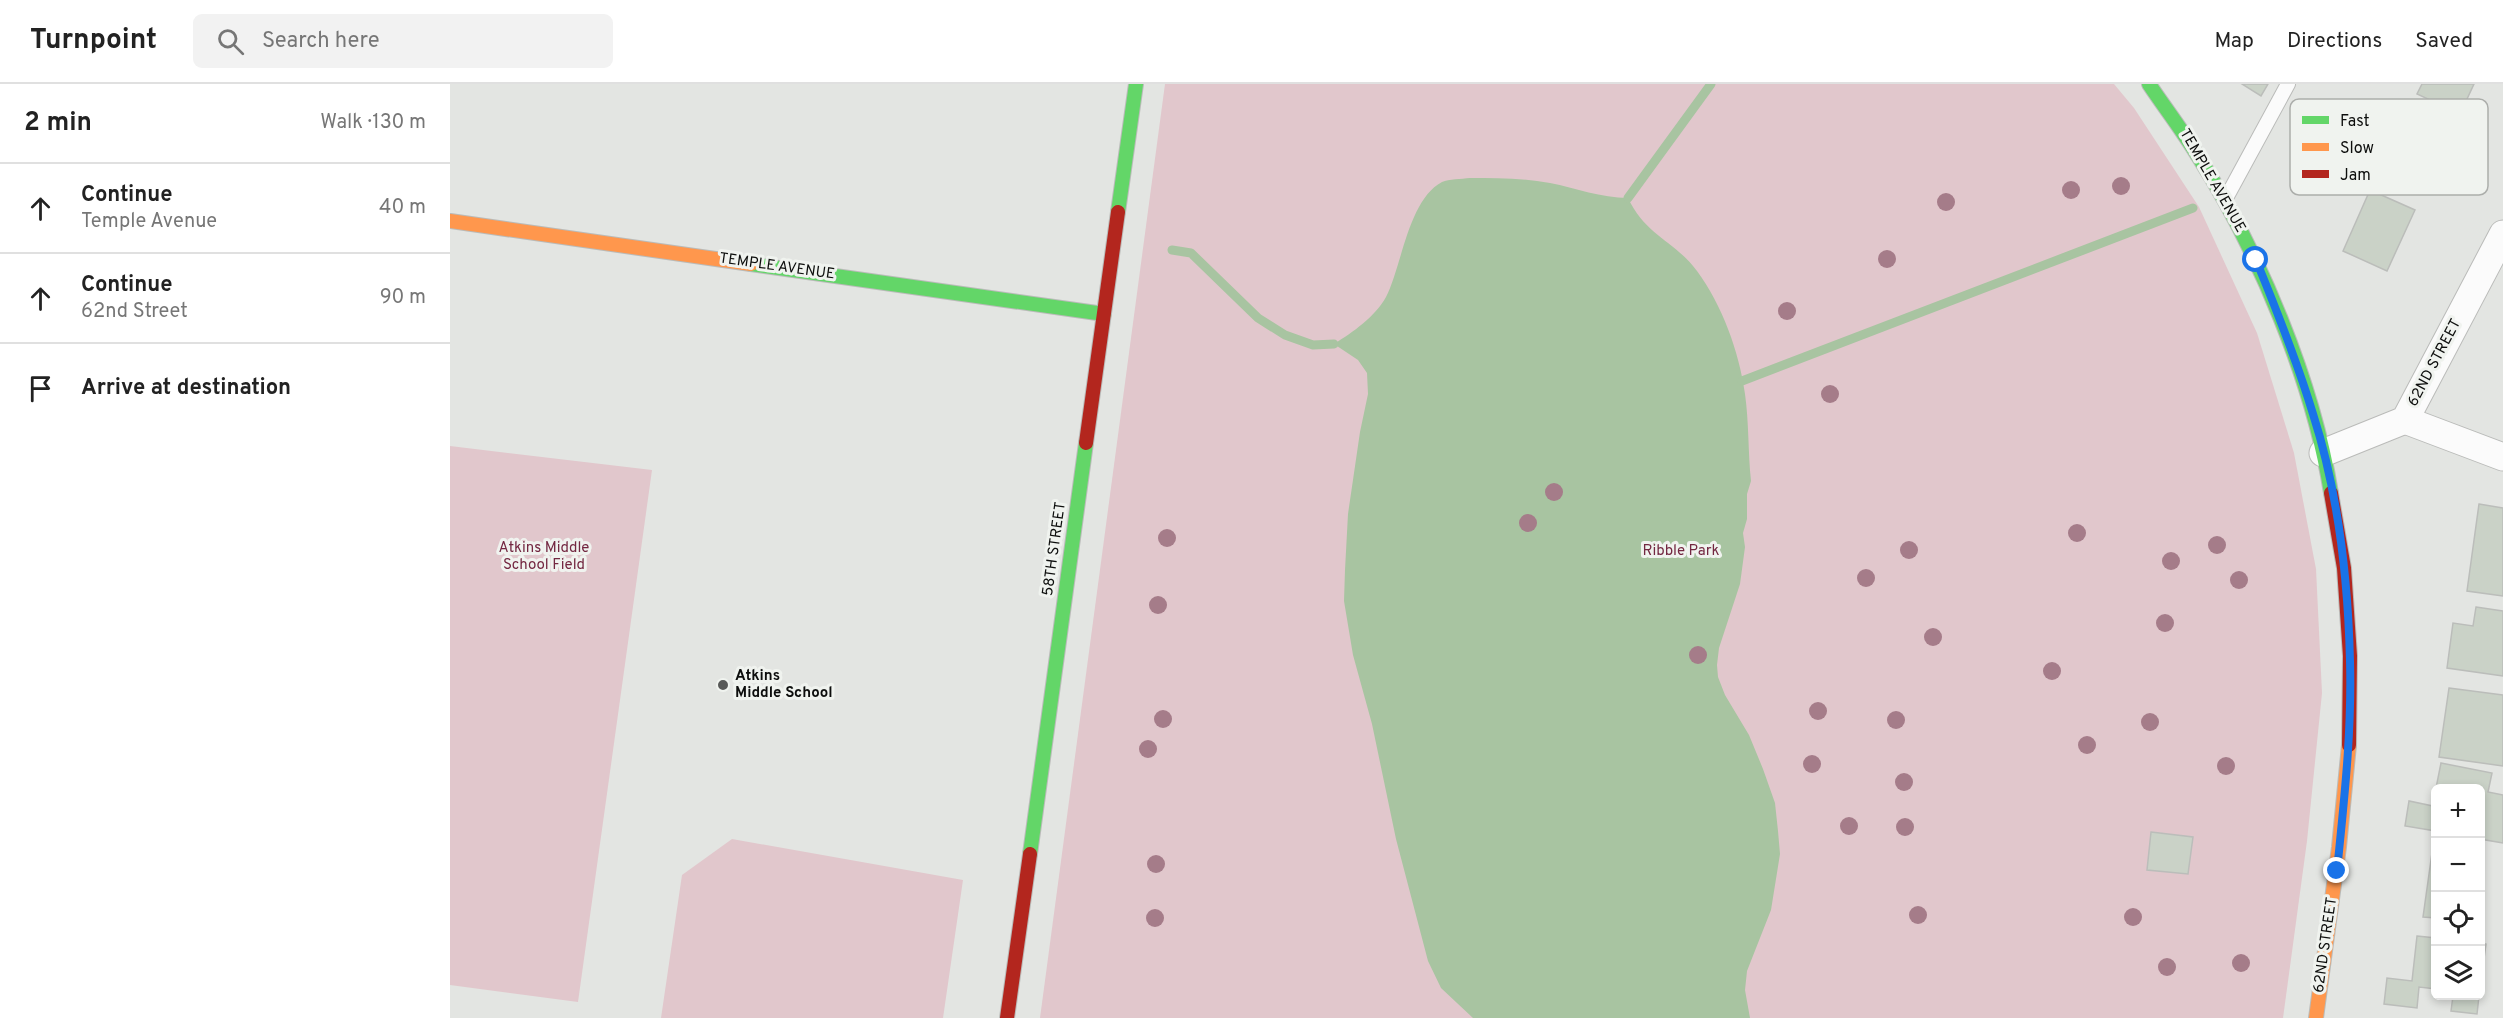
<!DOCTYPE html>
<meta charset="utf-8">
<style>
:root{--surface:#fff;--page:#f2f2f2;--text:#222;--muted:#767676;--line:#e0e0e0}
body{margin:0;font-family:Overpass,sans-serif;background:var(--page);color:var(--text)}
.controls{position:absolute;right:18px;bottom:18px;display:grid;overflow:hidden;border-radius:9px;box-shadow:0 3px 9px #0003}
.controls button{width:54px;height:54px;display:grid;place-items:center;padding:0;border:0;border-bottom:2px solid var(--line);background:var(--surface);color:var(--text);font:30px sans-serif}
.stop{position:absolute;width:18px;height:18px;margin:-14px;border:4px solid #1a73e8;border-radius:50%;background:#fff}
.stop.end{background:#1a73e8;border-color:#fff;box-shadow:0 2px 6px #0008}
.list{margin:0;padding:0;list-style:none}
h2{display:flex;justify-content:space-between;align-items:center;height:78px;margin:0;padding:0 24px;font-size:26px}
h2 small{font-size:20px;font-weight:400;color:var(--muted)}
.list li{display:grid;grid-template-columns:39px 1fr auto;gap:18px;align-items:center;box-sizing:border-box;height:90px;padding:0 24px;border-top:2px solid var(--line)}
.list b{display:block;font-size:22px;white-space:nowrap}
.list p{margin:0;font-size:20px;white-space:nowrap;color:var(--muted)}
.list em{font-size:20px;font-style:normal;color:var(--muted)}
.icon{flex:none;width:33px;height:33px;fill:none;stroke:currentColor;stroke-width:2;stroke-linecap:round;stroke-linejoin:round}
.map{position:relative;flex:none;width:2053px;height:934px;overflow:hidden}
header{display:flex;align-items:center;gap:36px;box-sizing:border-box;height:84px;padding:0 30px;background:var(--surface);border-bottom:2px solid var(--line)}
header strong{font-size:28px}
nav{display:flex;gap:33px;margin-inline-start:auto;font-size:21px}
.search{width:420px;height:54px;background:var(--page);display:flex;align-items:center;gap:15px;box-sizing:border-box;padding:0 21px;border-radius:9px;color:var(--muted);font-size:22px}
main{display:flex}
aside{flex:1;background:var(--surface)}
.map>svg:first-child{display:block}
.green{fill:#e1c7cc}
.water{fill:#a8c4a1}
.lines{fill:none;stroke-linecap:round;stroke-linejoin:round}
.stream{stroke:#a8c4a1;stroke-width:9}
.building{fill:#cad2c7;stroke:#bbbdba;stroke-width:1.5}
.lane-casing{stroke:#babbb9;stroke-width:16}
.street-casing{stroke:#babbb9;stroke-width:29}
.fast-casing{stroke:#babbb9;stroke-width:16}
.slow-casing{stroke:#babbb9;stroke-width:16}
.jam-casing{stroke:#babbb9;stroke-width:16}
.lane{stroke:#fbfbfb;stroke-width:14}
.street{stroke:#fbfbfb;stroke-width:27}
.fast{stroke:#63d668;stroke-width:14}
.slow{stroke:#ff974d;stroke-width:14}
.jam{stroke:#b3261e;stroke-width:14}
.tree{fill:#a57c89}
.route{stroke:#1a73e8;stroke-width:8}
.poi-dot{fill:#585958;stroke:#f0f3ef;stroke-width:2}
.labels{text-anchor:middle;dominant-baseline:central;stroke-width:6;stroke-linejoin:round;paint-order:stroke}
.street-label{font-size:15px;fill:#0d0e0d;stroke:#f0f3ef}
.park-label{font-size:15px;fill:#732741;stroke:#f0f3ef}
.poi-label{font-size:15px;font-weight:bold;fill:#0d0e0d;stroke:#f0f3ef;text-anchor:start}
.key{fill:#f0f3ef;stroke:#acaeab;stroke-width:1.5}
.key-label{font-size:16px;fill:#0d0e0d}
</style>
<header>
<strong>Turnpoint</strong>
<div class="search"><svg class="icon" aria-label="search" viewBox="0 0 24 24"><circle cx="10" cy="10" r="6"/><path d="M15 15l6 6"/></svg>Search here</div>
<nav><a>Map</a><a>Directions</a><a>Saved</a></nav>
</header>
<main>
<aside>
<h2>2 min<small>Walk · 130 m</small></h2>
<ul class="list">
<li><svg class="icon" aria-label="ahead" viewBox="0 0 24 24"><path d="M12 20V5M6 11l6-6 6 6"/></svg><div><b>Continue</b><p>Temple Avenue</p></div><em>40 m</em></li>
<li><svg class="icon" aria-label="ahead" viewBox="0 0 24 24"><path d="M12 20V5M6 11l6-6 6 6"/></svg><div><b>Continue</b><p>62nd Street</p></div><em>90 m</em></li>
<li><svg class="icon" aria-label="arrive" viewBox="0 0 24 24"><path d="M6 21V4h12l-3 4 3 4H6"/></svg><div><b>Arrive at destination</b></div></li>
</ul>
</aside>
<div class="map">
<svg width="2053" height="934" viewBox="0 0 2053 934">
<rect width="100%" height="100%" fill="#e3e5e2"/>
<!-- green -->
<g class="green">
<polygon points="715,0 1664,0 1684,24 1749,123 1807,249 1844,369 1866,485 1872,609 1857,757 1833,934 590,934"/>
<polygon points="0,362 202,386 128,918 0,901"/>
<polygon points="282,755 513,796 493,934 211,934 232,791"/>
</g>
<!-- water -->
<path class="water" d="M1020,94C1046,94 1073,94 1100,99C1126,104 1151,114 1178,114C1196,152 1225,157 1247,187C1272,221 1289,267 1295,310C1299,338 1298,369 1301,397L1297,410V435L1293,449L1295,463L1290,500L1269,564L1267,581L1268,593L1275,611L1299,651L1313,685L1325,719L1328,747L1330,770L1321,826L1297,887L1295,906L1300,934H1023L991,904L978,877L946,755L922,640L903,571L894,517L895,486L898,430L910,348L918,310L917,289L908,276L884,260C903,248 925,233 936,213C952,182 958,116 992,98C999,95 1011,95 1020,94Z"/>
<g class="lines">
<!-- stream -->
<g class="stream">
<polyline points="1178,114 1261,0"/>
<polyline points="722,166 741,169 808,234 835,251 863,261 884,260"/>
<polyline points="1292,297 1743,124"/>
</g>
</g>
<!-- building -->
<g class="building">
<polygon points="1792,0 1818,0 1811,12"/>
<polygon points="1972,0 2024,0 2010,30 1967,10"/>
<polygon points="1920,106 1965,126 1937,187 1893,167"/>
<polygon points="2029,420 2053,424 2053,512 2017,507"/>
<polygon points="2026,523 2053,527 2053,592 1997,584 2003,539 2023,542"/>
<polygon points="1999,604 2053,611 2053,682 1989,673"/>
<polygon points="1991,679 2042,689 2038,708 2053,711 2053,759 2030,755 2030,704 1986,704"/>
<polygon points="1986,707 1986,747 1955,742 1959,717 1983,722"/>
<polygon points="1701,748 1743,753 1738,790 1697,786"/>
<polygon points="1982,769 1986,770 1986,834 1973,833"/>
<polygon points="1967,852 1986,854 1986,905 1969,903 1967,924 1934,920 1937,894 1962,897"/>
<polygon points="2030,859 2036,860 2030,903"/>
<polygon points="2003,912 2029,912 2027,930 2001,927"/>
</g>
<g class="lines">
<defs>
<polyline id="lane" points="1775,116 1838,0"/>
<g id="street">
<polyline points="1955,336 2053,373"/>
<polyline points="1873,369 1955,336 2053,150"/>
</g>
<g id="fast">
<path d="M1699,0C1715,24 1733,47 1748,72C1809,168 1863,297 1881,409"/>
<polyline points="668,128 686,0"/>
<polyline points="301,180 654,230"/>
<polyline points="580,770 636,359"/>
</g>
<g id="slow">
<polyline points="0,137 301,180"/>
<polyline points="1866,934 1889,763 1899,661"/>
</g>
<g id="jam">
<polyline points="636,359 668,128"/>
<polyline points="1881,409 1894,484 1900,572 1899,661"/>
<polyline points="557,934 580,770"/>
</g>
</defs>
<!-- lane casing -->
<use href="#lane" class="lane-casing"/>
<!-- street casing -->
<use href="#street" class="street-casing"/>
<!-- fast casing -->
<use href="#fast" class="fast-casing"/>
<!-- slow casing -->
<use href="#slow" class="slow-casing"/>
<!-- jam casing -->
<use href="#jam" class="jam-casing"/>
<!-- lane -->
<use href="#lane" class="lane"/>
<!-- street -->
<use href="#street" class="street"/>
<!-- fast -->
<use href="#fast" class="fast"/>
<!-- slow -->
<use href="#slow" class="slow"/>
<!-- jam -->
<use href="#jam" class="jam"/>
</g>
<!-- trees -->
<g class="tree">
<circle cx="1671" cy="102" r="9"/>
<circle cx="1621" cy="106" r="9"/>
<circle cx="1496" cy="118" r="9"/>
<circle cx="1437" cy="175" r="9"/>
<circle cx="1337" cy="227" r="9"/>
<circle cx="1380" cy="310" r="9"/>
<circle cx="1104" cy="408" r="9"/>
<circle cx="1078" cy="439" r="9"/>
<circle cx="1627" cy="449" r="9"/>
<circle cx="717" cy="454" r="9"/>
<circle cx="1767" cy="461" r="9"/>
<circle cx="1459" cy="466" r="9"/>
<circle cx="1721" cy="477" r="9"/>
<circle cx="1416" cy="494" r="9"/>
<circle cx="1789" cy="496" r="9"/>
<circle cx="708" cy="521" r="9"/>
<circle cx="1715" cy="539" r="9"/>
<circle cx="1483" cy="553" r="9"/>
<circle cx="1248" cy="571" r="9"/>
<circle cx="1602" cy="587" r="9"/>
<circle cx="1368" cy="627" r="9"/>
<circle cx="713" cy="635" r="9"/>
<circle cx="1446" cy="636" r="9"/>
<circle cx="1700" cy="638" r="9"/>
<circle cx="1637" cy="661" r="9"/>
<circle cx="698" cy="665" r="9"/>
<circle cx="1362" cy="680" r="9"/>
<circle cx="1776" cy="682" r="9"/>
<circle cx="1454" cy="698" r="9"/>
<circle cx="1399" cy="742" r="9"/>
<circle cx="1455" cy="743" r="9"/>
<circle cx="706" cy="780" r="9"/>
<circle cx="1468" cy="831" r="9"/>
<circle cx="1683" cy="833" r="9"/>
<circle cx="705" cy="834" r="9"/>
<circle cx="1791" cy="879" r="9"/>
<circle cx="1717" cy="883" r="9"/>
</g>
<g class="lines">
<!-- route -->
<path class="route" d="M1806,176C1827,227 1847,277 1863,330C1888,408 1898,495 1900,577C1902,648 1894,717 1887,787"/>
</g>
<!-- markers -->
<circle class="poi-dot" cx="273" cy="601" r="6"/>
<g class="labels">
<!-- street labels -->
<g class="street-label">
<text transform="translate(1762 97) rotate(60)">TEMPLE AVENUE</text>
<text transform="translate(327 183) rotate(8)">TEMPLE AVENUE</text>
<text transform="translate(1985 279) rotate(-62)">62ND STREET</text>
<text transform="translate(605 465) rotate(-82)">58TH STREET</text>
<text transform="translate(1876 861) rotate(-82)">62ND STREET</text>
</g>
<!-- park labels -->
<g class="park-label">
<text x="94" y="464">Atkins Middle<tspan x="94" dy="17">School Field</tspan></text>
<text x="1231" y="467">Ribble Park</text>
</g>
<!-- poi labels -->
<g class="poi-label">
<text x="285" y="592">Atkins<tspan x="285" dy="17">Middle School</tspan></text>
</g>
</g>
<!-- legend -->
<rect x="1840" y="15" width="198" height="96" rx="9" class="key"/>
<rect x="1852" y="32" width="27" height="8" fill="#63d668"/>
<rect x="1852" y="59" width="27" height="8" fill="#ff974d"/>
<rect x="1852" y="86" width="27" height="8" fill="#b3261e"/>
<g class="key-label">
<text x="1890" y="42">Fast</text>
<text x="1890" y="69">Slow</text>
<text x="1890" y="96">Jam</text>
</g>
</svg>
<div class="controls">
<button>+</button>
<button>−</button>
<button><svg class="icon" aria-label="locate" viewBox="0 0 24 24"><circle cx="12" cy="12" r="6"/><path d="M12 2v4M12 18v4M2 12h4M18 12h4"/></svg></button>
<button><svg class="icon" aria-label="layers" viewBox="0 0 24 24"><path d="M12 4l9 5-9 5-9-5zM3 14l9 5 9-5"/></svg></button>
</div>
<div class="stop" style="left:1806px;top:176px"></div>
<div class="stop end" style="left:1887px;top:787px"></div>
</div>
</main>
